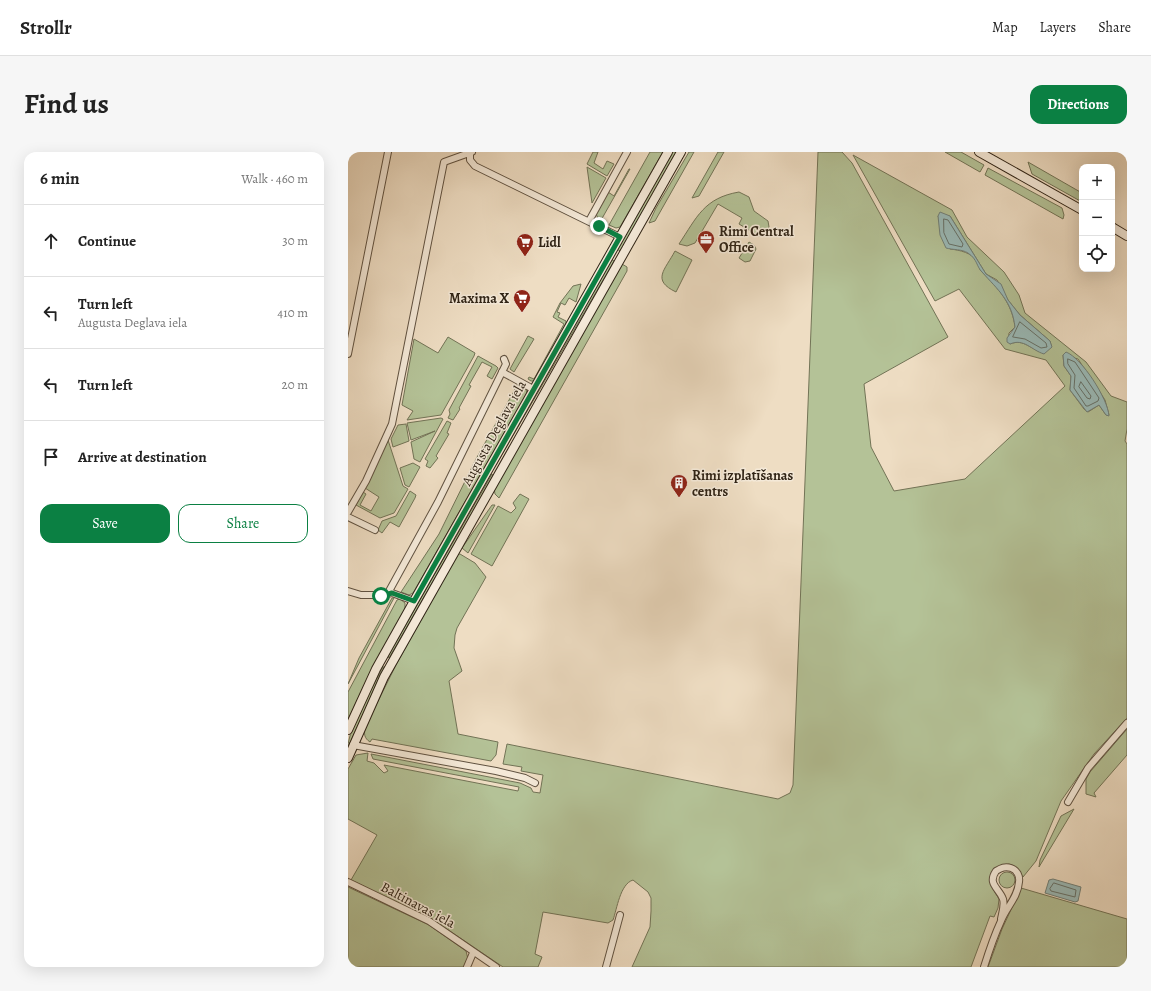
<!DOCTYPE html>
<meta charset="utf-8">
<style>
:root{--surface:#fff;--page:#f6f6f6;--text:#222;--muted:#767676;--line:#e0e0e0;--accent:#0b8043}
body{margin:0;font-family:Alegreya,serif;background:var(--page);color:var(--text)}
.controls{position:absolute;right:12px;top:12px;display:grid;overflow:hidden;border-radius:8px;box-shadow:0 4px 16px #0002}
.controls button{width:36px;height:36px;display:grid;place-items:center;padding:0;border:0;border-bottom:1px solid var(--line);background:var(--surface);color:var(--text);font:20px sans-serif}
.stop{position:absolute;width:12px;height:12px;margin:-9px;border:3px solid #0b8043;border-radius:50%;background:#fff}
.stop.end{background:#0b8043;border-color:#fff;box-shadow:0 1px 4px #0008}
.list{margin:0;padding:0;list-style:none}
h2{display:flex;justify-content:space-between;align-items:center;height:52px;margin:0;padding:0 16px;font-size:17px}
h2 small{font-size:13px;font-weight:400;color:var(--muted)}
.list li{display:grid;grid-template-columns:26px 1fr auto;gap:12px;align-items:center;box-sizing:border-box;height:72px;padding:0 16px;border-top:1px solid var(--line)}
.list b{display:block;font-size:15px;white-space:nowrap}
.list p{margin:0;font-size:13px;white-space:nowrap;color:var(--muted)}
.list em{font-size:13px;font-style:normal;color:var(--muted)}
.actions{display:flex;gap:8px;padding:12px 16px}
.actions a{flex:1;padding:9px 0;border:1px solid var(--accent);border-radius:12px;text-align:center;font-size:14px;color:var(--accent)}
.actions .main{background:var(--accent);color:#fff}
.icon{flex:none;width:22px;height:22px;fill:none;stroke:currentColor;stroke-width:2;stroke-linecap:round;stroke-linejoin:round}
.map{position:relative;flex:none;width:779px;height:815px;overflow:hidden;border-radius:12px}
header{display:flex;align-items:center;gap:24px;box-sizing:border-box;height:56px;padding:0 20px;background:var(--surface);border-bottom:1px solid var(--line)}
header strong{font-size:19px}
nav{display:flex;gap:22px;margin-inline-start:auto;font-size:14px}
.intro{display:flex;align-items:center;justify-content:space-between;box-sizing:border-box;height:96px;padding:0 24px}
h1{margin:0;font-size:28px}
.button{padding:10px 18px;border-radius:12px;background:var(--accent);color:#fff;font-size:14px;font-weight:700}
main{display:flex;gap:24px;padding:0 24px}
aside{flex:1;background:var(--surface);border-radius:12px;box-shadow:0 4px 16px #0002}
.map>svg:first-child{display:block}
.green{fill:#b4c297;stroke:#727356;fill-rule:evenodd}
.water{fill:#9abbb9;stroke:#707f78}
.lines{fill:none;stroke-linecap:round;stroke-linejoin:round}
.shore{stroke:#657068;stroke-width:1}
.minor-casing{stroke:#605241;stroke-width:8}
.secondary-casing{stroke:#302416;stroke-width:10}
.minor{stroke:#f4e9d8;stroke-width:6}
.secondary{stroke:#f4e9d8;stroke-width:8}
.route{stroke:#0b8043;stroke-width:5}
.labels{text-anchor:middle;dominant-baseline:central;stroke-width:3;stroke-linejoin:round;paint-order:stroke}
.poi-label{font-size:14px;font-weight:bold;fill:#302416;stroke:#f4e9d8;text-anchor:start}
.street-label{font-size:14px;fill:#302416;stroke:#f4e9d8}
</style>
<header>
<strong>Strollr</strong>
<nav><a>Map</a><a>Layers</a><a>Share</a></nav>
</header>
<div class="intro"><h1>Find us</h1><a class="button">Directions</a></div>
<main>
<aside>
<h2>6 min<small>Walk · 460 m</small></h2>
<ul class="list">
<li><svg class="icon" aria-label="ahead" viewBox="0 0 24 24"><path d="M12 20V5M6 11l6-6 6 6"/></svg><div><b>Continue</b></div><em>30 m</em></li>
<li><svg class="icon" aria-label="left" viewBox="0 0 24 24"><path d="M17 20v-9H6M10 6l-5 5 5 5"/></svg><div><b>Turn left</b><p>Augusta Deglava iela</p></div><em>410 m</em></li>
<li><svg class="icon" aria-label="left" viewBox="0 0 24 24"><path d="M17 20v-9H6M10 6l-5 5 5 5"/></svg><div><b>Turn left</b></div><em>20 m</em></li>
<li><svg class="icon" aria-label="arrive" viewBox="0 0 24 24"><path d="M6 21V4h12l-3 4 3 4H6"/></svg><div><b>Arrive at destination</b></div></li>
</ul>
<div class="actions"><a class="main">Save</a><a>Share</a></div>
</aside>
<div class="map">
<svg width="779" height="815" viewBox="0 0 779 815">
<rect width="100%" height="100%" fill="#eeddc3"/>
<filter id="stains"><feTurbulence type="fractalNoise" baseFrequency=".005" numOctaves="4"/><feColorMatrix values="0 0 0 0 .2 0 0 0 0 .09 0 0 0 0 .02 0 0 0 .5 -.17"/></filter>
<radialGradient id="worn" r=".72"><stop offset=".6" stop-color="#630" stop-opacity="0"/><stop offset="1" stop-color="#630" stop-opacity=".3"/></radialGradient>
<!-- green -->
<g class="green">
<polygon points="245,0 250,0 246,11 255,17 259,9 266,12 259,24 239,12"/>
<polygon points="302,0 315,0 272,75 268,76 261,73"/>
<polygon points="324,0 331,0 272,99 269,97"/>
<polygon points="341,0 346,0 307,69 301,71 308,56"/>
<polygon points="370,0 376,0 351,44 344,46"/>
<path d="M470,0H494L504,11L600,185L516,232L523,295L546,339L617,327L717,234L698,208L657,197L611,137L587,149L505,3L604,58L619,85L656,120L671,143L677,161L738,210L763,244L779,250V277L777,289L779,292V566L746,602L713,649L688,709L675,725L668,715L661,712L649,715L646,718L643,729L645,737L651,747L650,756L646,765L642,764L623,815H284L302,775L303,759V746L300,740L285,728C272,732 269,757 265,768L260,771L195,760L187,802L194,805L190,815H155L93,773L3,728L29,683L0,667V617L8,603L20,601L19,609L26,611L36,621L40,619L36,613L170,639L171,635L25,607L23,602L172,631L183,636L185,640L192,641L195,623L173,619L174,615L155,612L159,592L430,647L442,641L445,633ZM590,64H602L638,122L649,128L660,148L672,163L702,189L703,193L696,201C683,198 676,186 662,192L660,190L661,181L667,175C664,151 650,136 634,120C631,118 631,113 629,109C624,101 612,98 602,97ZM715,203L730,207L757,248L761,263H758L751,253L740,260L736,257L722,238L723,224L716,214Z"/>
<polygon points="597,0 613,0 636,13 632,20"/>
<polygon points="680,10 734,41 734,50 684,22"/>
<polygon points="239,15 258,26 244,51"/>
<polygon points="640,16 714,56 716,63 715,67 637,23"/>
<polygon points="281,17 282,17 252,70 248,62 260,40 266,44"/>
<path d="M391,40L401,45L406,59L420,69L421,75L416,83L411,84L391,72L394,66L370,52L347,91L339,94L331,92C349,65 356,46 391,40Z"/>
<polygon points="401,90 406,93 408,97 402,109 397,110 391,106"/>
<path d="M327,99L344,108L328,140C303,128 317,118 327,99Z"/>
<polygon points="263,107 266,109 148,313 148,311"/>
<polygon points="274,112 279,115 279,119 151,346 147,342 146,336"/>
<polygon points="233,132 228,150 221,146 217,153 213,151 209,160 212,161 210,165 218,169 218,172 186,229 183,229 180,227 181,225 186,227 216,172 205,165 212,151 225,134"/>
<polygon points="180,184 186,187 166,220 162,217"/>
<polygon points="100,185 127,201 126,204 93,263 59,268 65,259 54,253 66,187 90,201"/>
<polygon points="130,204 148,214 150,216 144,227 139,224 144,215 134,210 121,233 123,234 111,256 112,257 105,268 100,266 102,262 101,258"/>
<polygon points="170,232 178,237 179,241 65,441 61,443 53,440 91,382 128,307"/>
<polygon points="93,266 95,267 72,310 66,307 63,290 87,279 63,288 59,271"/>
<polygon points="99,269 103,271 99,281 101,282 88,304 90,306 82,316 78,314 80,309 77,307"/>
<polygon points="58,272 61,289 45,295 43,287 50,273"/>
<polygon points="40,288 55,334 60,337 46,361 32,366 8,353 15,340 18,342 12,353 23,359 31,345 17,336"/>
<polygon points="65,311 72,315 61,335 57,333 52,316"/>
<polygon points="144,322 145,324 41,506 40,504"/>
<polygon points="62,339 68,343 67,346 51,375 42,370 34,381 30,378 34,369 48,364"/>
<polygon points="172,342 181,347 144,414 123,402 150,354 163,361 168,356 165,351"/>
<polygon points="144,353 147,353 120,401 114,396"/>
<path d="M110,402H112L127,411L138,425L109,476L107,483L106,496L114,519L101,529L110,582L150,590L148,603L143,609L24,587L22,590C16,586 16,582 17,575L49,511Z"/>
<polygon points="44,446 46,446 0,532 11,506"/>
<polygon points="52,447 57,451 57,459 24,517 0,568 0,540 49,448"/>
<path d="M35,515H37L36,517L0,595C0,577 26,533 35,515Z"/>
<polygon points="779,577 779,603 746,641 748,645 738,642 738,627 742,620"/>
<polygon points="726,657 691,715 692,708 713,664"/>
<circle cx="659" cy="728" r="8"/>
<polygon points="0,735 81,773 118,799 120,807 116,815 0,815"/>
<polygon points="673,736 779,767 779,815 640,815 654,777"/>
</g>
<!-- water -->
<g class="water">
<path d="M592,60L602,64L638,122L653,132L660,148L672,163L702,189L704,195L696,202C683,198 676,186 662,192L659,190V186L667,175C664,149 650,138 634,120C628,114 630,108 620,101C614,97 605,98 598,96L592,83L590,64Z"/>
<path d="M718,200C734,206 760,247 761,264L758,263L751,253L739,260L722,238L723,224L716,214L715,203Z"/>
<polygon points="705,727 733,735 730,749 727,750 697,741 701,728"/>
</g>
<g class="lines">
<!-- shore -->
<g class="shore">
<polygon points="596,67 600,68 615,92 614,95 601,92 596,81"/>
<polygon points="672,170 698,191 699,195 693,196 677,187 665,185"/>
<polygon points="720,207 727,210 751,246 750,249 740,254 738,254 726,236 727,223 720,212"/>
<polygon points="733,230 743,244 742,247 739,246 731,235"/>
<polygon points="706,731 728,738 727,745 703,739 702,737"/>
</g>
<defs>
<g id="minor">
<polyline points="122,1 122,8 127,14 272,85"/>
<polyline points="241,69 279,0"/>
<polyline points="0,202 40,0"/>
<polyline points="154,220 185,237"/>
<polyline points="0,360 18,329 44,272 96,10 124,0"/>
<polyline points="0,365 27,378"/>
<polyline points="0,439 13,443 33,443 44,441 66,449"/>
<polyline points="40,441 90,350 158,212 156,207"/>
<polyline points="5,593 148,619 177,626 187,631"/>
<polyline points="720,650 740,616 779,571"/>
<polyline points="0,730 81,769 148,815"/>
<polyline points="119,815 125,801"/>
<polyline points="258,815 272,763"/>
<path d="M636,815C641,799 646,784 653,769C658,756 670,745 671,730C672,724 669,718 663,716C657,714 653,716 648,719C639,732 651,736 655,747C657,753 654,761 653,767"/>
</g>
<g id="secondary">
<polyline points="631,0 734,58"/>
<polyline points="764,75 779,84"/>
<polyline points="0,578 28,517 66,449 320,0"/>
<polyline points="0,606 36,525 333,0"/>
</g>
</defs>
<!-- minor casing -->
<use href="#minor" class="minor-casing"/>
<!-- secondary casing -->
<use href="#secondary" class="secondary-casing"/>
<!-- minor -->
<use href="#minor" class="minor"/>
<!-- secondary -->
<use href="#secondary" class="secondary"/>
</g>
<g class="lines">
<!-- route -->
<polyline class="route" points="33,444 44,441 66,449 272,85 251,74"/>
</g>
<!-- icons -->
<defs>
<symbol id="office-pin" viewBox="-11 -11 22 30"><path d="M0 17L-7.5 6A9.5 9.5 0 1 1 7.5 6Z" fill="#8f2418" stroke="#f4e9d8"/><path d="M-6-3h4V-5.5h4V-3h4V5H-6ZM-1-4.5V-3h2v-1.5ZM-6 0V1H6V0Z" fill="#fff"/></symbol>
<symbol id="supermarket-pin" viewBox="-11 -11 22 30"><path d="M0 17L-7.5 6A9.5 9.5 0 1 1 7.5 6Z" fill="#8f2418" stroke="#f4e9d8"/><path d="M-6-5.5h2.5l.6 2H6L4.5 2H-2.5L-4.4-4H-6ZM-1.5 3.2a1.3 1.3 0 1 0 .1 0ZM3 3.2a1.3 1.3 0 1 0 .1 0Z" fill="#fff"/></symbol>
<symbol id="building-pin" viewBox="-11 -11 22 30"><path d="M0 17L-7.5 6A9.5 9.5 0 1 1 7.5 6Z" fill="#8f2418" stroke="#f4e9d8"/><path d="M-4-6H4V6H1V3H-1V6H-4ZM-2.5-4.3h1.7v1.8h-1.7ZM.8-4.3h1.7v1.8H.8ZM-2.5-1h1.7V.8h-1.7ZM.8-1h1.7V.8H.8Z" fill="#fff"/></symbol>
</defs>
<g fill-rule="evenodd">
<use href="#office-pin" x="348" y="77" width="20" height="27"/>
<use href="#supermarket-pin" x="167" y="80" width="20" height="27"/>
<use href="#supermarket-pin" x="164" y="136" width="20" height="27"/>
<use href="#building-pin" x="321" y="321" width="20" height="27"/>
</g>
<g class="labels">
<!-- poi labels -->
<g class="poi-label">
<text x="371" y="79">Rimi Central<tspan x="371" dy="16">Office</tspan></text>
<text x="190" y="90">Lidl</text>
<text x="161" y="146" text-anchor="end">Maxima X</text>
<text x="344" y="323">Rimi izplatīšanas<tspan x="344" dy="16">centrs</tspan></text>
</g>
<!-- street labels -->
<g class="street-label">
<text transform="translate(146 281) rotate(-61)">Augusta Deglava iela</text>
<text transform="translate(70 753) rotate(28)">Baltinavas iela</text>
</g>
</g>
<rect width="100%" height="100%" filter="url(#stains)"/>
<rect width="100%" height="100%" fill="url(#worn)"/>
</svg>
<div class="controls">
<button>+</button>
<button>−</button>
<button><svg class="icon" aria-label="locate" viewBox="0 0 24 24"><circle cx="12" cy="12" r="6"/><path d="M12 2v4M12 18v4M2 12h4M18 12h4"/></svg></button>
</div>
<div class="stop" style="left:33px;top:444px"></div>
<div class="stop end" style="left:251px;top:74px"></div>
</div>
</main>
